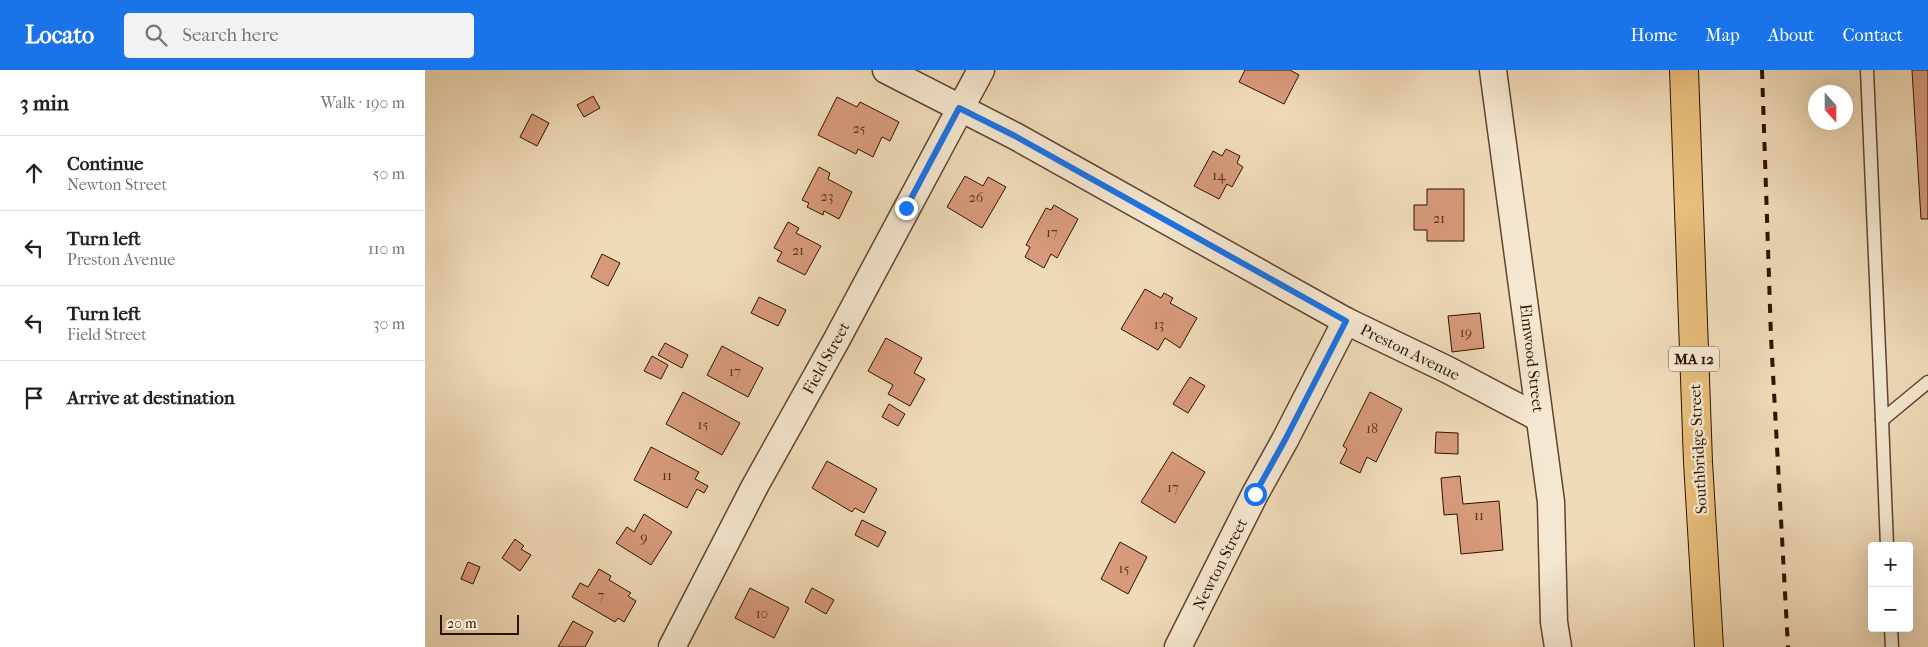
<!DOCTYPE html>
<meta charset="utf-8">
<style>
:root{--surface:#fff;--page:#f2f2f2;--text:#222;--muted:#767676;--line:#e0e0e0;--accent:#1a73e8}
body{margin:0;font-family:"IM FELL French Canon",serif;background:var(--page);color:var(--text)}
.controls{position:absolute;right:15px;bottom:15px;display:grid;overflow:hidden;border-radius:5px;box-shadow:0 5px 20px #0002}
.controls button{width:45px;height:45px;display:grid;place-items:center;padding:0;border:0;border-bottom:1px solid var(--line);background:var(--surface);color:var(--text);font:25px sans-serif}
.compass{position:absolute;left:1383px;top:15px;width:45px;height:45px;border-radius:50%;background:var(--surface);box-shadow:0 5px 20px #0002;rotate:159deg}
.scale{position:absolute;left:15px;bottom:12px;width:79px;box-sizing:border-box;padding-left:5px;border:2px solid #2f1300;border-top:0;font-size:14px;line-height:18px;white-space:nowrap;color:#2f1300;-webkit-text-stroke:4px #f5e8d2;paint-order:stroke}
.stop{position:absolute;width:15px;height:15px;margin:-11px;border:4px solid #1a73e8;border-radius:50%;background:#fff}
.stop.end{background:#1a73e8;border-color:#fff;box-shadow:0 1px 5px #0008}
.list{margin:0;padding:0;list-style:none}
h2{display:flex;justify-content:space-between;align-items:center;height:65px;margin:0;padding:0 20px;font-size:21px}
h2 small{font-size:16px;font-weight:400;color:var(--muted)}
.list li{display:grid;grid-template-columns:32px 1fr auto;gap:15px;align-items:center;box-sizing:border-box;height:75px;padding:0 20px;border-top:1px solid var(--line)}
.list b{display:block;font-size:19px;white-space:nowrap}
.list p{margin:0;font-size:16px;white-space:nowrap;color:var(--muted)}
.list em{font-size:16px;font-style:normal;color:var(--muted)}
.icon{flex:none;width:28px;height:28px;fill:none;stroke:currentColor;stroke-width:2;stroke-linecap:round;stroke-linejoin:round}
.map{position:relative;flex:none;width:1503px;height:577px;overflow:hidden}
header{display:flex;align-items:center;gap:30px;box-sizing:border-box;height:70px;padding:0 25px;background:var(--accent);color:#fff}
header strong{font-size:24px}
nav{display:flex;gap:28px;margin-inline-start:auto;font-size:18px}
.search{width:350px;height:45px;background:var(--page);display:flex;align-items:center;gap:12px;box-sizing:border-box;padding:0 18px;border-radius:5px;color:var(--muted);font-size:19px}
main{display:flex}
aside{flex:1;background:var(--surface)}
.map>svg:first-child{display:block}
.building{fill:#d79a7b;stroke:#2f1300}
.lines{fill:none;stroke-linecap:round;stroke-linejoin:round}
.lane-casing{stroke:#5f452e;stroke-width:15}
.street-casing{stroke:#5f452e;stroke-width:29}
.primary-casing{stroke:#2f1300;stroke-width:30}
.lane{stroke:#f5e8d2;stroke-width:12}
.street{stroke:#f5e8d2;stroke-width:26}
.primary{stroke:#e8be7c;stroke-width:28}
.rail{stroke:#2f1300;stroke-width:4;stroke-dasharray:9 9;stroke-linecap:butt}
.route{stroke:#1a73e8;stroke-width:6}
.labels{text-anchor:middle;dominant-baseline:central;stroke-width:5;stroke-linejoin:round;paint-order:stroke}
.number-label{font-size:14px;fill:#59351f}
.shield{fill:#f5e8d2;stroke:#6a533f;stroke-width:1}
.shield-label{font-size:15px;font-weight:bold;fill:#2f1300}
.street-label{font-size:16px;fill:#2f1300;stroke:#f5e8d2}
</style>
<header>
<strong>Locato</strong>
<div class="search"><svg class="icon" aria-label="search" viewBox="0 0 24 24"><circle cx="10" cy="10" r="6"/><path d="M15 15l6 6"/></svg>Search here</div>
<nav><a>Home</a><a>Map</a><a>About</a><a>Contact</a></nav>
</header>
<main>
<aside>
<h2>3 min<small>Walk · 190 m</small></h2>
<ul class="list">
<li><svg class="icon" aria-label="ahead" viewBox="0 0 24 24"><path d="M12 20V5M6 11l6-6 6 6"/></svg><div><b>Continue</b><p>Newton Street</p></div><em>50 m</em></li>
<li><svg class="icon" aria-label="left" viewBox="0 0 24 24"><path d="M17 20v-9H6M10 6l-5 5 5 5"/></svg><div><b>Turn left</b><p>Preston Avenue</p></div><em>110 m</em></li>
<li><svg class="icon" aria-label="left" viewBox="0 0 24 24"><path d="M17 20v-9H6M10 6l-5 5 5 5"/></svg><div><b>Turn left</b><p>Field Street</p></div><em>30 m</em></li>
<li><svg class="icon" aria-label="arrive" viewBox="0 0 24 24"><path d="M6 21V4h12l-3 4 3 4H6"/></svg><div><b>Arrive at destination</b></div></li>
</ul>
</aside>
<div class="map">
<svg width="1503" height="577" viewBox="0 0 1503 577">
<rect width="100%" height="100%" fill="#f0dbb9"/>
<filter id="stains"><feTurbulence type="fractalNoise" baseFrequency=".004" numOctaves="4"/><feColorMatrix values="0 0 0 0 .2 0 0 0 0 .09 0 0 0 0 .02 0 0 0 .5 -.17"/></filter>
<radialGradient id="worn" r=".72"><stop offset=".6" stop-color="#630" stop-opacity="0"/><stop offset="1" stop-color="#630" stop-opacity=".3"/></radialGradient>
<!-- building -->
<g class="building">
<polygon points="820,0 865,0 874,5 859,34 814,12"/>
<polygon points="1487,0 1503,0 1503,149 1496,149"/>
<polygon points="168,26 175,38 159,47 152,35"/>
<polygon points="412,27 432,37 435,32 474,52 465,71 457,67 448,87 433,79 431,84 393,65"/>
<polygon points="107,44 124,53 112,76 95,67"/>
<polygon points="801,79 815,86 812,93 818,97 807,117 802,114 794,129 769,116 788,81 797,86"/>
<polygon points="394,97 405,103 403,109 427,122 414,149 399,141 398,145 382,137 384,133 377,130"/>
<polygon points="540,106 558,116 563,107 581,117 557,158 522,137"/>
<polygon points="1002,119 1039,119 1039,171 1002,171 1002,160 989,160 989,135 1002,135"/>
<polygon points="629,135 653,149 632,188 626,184 619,198 600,187 605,177 601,175 621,138 626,140"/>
<polygon points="363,152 374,158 371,163 396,176 380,205 352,191 357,182 349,178"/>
<polygon points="177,184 195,193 183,216 166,207"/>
<polygon points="720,219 736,228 739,223 748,228 745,233 772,248 755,278 740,268 733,280 696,259"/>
<polygon points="334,227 361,240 353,256 326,243"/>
<polygon points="1055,243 1059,278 1027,282 1023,246"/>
<polygon points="461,268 497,288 489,303 500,309 485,336 463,324 468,315 443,301"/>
<polygon points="240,273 263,285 257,298 233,285"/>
<polygon points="297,276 338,298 323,327 282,305"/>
<polygon points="227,286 243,295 236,309 219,301"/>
<polygon points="765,307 780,316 763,343 748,334"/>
<polygon points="258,322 315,353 297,385 241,354"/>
<polygon points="945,322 977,339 951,392 942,387 935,403 915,393 922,379 918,376"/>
<polygon points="464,334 480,344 473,356 457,347"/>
<polygon points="1011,362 1033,363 1033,384 1010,383"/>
<polygon points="226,377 274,402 270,409 283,416 279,423 272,419 262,438 209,410"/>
<polygon points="747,382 780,402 750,453 716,432"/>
<polygon points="402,391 452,419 439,443 430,438 427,442 387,418"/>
<polygon points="1035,406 1038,434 1074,431 1078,480 1036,484 1032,444 1019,445 1016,408"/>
<polygon points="219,444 247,462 226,495 191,473 202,457 209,462"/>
<polygon points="437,450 461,462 453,477 430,465"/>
<polygon points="90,469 99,476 96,479 106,485 95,501 77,488"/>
<polygon points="695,472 722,487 703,524 676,509"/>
<polygon points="43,492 55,497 48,514 36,509"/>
<polygon points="174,499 186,506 184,510 206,523 203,526 211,531 199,552 193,548 190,552 147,527 155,513 163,517"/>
<polygon points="325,518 364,538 349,568 310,548"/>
<polygon points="387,518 409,530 401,544 380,532"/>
<polygon points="148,551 168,562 160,577 133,577"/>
</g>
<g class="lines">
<defs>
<g id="lane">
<polyline points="1442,0 1457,350 1503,312"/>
<polyline points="1457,350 1462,476"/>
<polyline points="1466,558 1467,577"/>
</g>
<g id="street">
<polyline points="461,0 590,66 921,251 1023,300 1114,348"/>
<polyline points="1068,0 1126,432 1129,552 1133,577"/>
<polyline points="247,577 330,416 411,271 556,0"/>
<polyline points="753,577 830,424 860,370 921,251"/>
</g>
<polyline id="primary" points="1259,0 1273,392 1284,577"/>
</defs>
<!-- lane casing -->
<use href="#lane" class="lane-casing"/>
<!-- street casing -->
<use href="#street" class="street-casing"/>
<!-- primary casing -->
<use href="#primary" class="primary-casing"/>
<!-- lane -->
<use href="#lane" class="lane"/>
<!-- street -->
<use href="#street" class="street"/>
<!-- primary -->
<use href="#primary" class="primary"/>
<!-- rail -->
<polyline class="rail" points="1337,0 1346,267 1363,577"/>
</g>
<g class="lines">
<!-- route -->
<polyline class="route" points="481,138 534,38 590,66 921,251 860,370 830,424"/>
</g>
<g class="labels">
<!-- number labels -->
<g class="number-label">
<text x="434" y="58">25</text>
<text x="794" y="105">14</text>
<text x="402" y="126">23</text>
<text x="551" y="127">26</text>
<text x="1014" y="148">21</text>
<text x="627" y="162">17</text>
<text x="373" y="180">21</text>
<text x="734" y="254">13</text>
<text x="1041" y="262">19</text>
<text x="310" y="301">17</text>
<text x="278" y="354">15</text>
<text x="947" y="358">18</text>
<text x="242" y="405">11</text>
<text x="748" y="417">17</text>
<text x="1054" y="445">11</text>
<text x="219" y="467">9</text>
<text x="699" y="498">15</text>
<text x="176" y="525">7</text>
<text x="337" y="543">10</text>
</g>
<!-- shield labels -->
<rect class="shield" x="1244" y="276.5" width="50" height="25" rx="4"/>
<g class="shield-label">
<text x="1269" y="289">MA 12</text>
</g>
<!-- street labels -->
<g class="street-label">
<text transform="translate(985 282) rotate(26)">Preston Avenue</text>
<text transform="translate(401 288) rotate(-61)">Field Street</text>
<text transform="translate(1107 288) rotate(83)">Elmwood Street</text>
<text transform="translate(1273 379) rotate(-93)">Southbridge Street</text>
<text transform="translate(795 494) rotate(-63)">Newton Street</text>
</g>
</g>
<rect width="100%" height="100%" filter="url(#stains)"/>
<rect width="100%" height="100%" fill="url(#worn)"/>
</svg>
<div class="controls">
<button>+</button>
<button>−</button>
</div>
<svg class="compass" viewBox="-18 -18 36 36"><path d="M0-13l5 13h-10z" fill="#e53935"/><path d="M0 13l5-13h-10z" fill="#767676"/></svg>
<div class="scale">20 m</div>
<div class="stop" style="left:830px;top:424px"></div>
<div class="stop end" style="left:481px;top:138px"></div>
</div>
</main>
